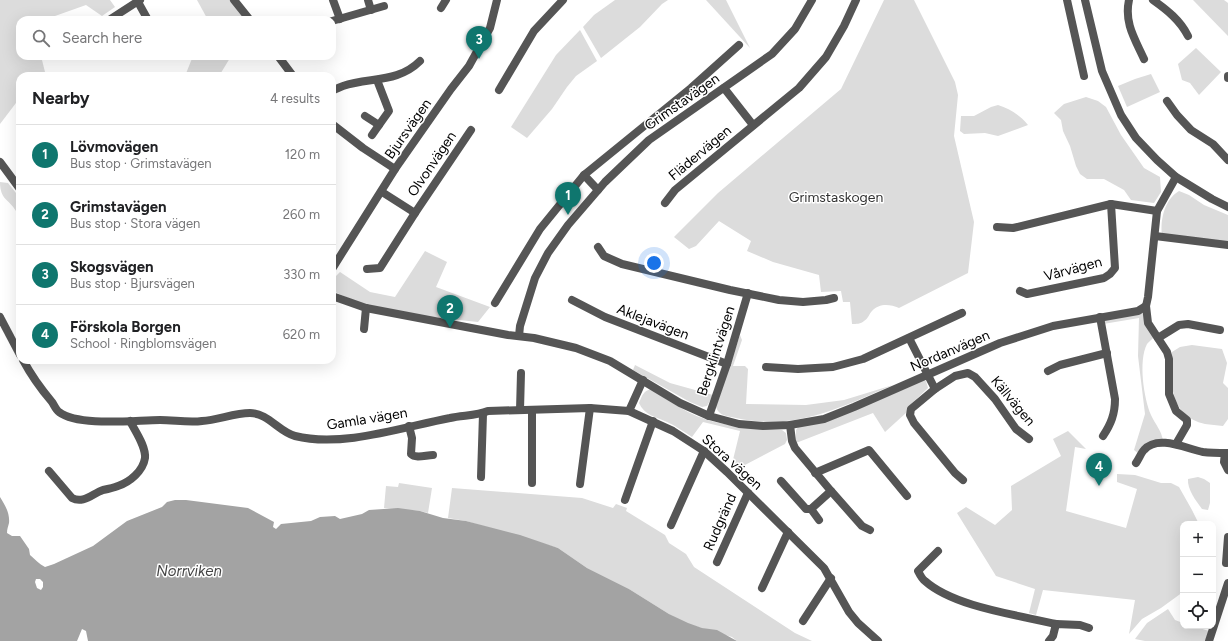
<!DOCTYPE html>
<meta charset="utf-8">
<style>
:root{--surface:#fff;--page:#f2f2f2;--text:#202124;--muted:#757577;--line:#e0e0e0;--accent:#0f766e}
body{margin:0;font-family:Figtree,sans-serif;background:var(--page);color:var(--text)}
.controls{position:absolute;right:12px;bottom:12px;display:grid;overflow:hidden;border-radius:8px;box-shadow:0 4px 16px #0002}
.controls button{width:36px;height:36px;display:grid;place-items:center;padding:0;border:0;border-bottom:1px solid var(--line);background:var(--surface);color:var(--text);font:20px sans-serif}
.you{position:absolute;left:654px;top:263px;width:14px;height:14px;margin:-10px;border:3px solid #fff;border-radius:50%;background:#1a73e8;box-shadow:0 0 0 6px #1a73e833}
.badge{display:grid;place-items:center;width:26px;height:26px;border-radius:50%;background:var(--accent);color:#fff;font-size:13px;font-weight:700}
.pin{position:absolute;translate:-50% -33px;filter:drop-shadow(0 1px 2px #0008)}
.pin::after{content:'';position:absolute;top:21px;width:14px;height:12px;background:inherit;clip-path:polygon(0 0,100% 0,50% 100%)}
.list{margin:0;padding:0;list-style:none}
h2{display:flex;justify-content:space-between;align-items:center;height:52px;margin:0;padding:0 16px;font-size:17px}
h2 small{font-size:13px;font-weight:400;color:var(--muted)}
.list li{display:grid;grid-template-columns:26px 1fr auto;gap:12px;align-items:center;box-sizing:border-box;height:60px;padding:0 16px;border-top:1px solid var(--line)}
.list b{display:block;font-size:15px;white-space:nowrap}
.list p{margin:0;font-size:13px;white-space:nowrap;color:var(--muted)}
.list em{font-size:13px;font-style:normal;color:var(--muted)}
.icon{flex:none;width:22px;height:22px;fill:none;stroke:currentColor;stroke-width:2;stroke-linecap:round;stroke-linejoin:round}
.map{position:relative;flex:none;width:1228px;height:641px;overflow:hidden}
.search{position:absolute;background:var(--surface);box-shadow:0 4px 16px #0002;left:16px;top:16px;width:320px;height:44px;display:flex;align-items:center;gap:10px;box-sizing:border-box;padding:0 14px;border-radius:12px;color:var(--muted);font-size:15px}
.panel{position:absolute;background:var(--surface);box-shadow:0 4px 16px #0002;left:16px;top:72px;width:320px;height:292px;border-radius:12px}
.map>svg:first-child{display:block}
.green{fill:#dcdcdc}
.water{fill:#a3a3a3;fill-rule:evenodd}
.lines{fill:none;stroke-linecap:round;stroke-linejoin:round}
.minor{stroke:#555;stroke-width:8}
.labels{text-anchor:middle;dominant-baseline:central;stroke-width:3;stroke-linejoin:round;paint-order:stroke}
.street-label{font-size:14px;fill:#000;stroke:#fff}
.park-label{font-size:14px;fill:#333;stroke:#fff}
.water-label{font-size:15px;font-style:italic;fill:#444;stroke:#fff}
</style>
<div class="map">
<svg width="1228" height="641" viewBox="0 0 1228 641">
<rect width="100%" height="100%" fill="#fff"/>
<!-- green -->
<g class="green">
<polygon points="0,0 110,0 115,7 102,16 86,5 55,16 53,20 20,20 20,56 41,56 46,76 20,76 20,100 19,99 0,124"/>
<polygon points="197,0 231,0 246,20 208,20"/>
<polygon points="615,0 668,0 662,4 640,27 601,58 583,27 594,15"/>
<polygon points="706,0 726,0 750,48"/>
<path d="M884,0H914L955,82L958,95L954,136L974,222L968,273L899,308C890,304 879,303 872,311C869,314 868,319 864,321C861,324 856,324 852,324L850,302H843L841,291L821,292L819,275L773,262L747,251L751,241L719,221L696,246L689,249L674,237L718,193L841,89Z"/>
<polygon points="1193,0 1224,0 1228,3 1228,36"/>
<polygon points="580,30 597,61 576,76 567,87 552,109 527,138 511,127 556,55"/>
<polygon points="1196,48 1221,72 1199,95 1190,83 1182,80 1178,64"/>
<polygon points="193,56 235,56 230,58 219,76 185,76"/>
<polygon points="1151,74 1160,92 1127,107 1118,86 1135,79"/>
<polygon points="1086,97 1098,101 1106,107 1121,135 1144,168 1160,177 1161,192 1154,203 1131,200 1124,190 1104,179 1087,179 1080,174 1076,166 1070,146 1063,131 1061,120 1054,113 1064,104"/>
<path d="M998,105C1010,109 1020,115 1028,125L998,136L985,133L964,134L960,131L961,116H974L991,107Z"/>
<path d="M0,182L8,183L20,198V224C19,220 18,215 16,211C9,199 0,200 0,182Z"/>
<path d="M1179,191L1189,195L1204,205L1228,215V242L1162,235C1160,219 1165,199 1179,191Z"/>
<polygon points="425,251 447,262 436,287 490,307 478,322 422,316 368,307 337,293 332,289 332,280 340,272 370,292 395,297"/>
<path d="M1141,313L1144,314L1154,337C1152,339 1149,342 1147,344C1138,361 1144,399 1151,415C1155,424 1162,431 1163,441L1139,454L1134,450L1145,414L1138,356L1139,318L1103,324L1105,320Z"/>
<path d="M740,335L742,340L733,366H745L748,369L746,404L806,405L844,400L893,385C839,408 796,431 736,418C727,416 719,416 716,407Z"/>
<path d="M1192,345L1222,349L1227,363L1223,383L1228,388V419L1223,426C1217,425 1211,425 1205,424C1169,416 1170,382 1172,352L1180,347Z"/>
<polygon points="635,365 670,383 713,395 707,406 702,407 690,402 633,370"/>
<polygon points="923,379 926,381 928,388 910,405 907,412 885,432 873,413 796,443 796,430 799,426"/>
<path d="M651,389C663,397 675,405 688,412C718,427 750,428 782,430L786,433L787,440L785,444L743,466L736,468H731L740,431L703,422L692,437C684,432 676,426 667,422C656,417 644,415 639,403C642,396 643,391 651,389Z"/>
<polygon points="1068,431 1086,449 1075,447 1066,511 1126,528 1137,489 1117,482 1117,474 1135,475 1161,483 1171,483 1179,487 1192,510 1199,524 1183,524 1183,592 1161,608 1142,619 1129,634 1135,600 1043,590 1036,615 1029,613 1035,589 996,576 957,513 966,507 995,525 1012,510 1011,486 1061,456 1053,439"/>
<path d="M1198,477L1204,479L1210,483V503L1208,510L1202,509C1196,501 1187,489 1188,479Z"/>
<polygon points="399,483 432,488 428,513 420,511 384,508 386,486 398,487"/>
<polygon points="452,488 582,498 613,508 616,504 627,508 626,511 665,535 669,543 686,554 694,567 795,633 812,641 737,641 732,637 688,624 669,614 629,589 587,568 558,548 466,521 448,518"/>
<polygon points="1168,609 1175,620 1183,623 1183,626 1193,626 1209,631 1205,641 1145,641 1135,639 1147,623"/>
</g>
<!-- water -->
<path class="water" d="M0,497C5,505 10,513 9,523C8,527 7,529 7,533L12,536H20L29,549L30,555C35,559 39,564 45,567L54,564L93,546L127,521L162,507L167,502L175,500H186L248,508L274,522L273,527L276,529L281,524L311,521L320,517L335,516L340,519L362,514L369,510L398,508L420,511L443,518L466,521L520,535L558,548L587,568L629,589L669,614L688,623L702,628L717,630L737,641H88L86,631L82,629L77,641H0ZM36,579H40L43,582V587L41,590L37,588L35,582Z"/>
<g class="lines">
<!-- minor -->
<g class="minor">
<polyline points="234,0 250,20"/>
<polyline points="333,0 340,19"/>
<polyline points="368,0 371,10"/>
<polyline points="1067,0 1084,76"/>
<polyline points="1085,0 1102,71 1121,115 1136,138 1157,160 1176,177 1212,199 1228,207"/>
<path d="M1129,0C1124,23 1135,39 1144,59"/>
<path d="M1153,0C1167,10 1180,20 1188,36"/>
<polyline points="138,2 148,20"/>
<polyline points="441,8 446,0"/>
<polyline points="109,20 140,0"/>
<polyline points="332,21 384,6"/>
<polyline points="278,56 293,76"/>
<polyline points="1228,76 1228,78"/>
<polyline points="724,88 753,125"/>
<polyline points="499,90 534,31 563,0"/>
<path d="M332,91C336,89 340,87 343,86C370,77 398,83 420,61"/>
<polyline points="1167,101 1177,115 1191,130 1213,144 1228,160"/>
<polyline points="365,116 379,125 389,111 377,80"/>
<polyline points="332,124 363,148 395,169"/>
<polyline points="372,135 379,125"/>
<polyline points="0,162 20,189"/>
<polyline points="584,175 598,190"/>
<polyline points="382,192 415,213"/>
<polyline points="665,203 675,190 799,88 826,57 844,26 856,0"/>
<polyline points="997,227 1013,228 1111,204 1157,211"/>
<polyline points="1155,236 1228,245"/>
<polyline points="598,247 604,256 622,264 730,290 779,300 803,302 826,300 834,298"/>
<polyline points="332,269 395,169 451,89 469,66 490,28 497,0"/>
<polyline points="367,269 380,268 415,213 471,130"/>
<polyline points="1020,291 1027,294 1104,278 1110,274 1115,268 1111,204"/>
<polyline points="332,296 366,308 508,335 534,338 576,348 610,361 680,403 709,416 739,424 763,426 790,425 824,419 854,407 1000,343 1053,326 1138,311 1146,306 1148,297 1157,211 1176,177"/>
<polyline points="572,300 605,317 727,364"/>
<polyline points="495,303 540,229 584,175 691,88 739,45"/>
<polyline points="1146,306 1148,323 1167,352 1169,359 1169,394 1176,411 1187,420 1187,425 1176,444"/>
<polyline points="0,317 20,355"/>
<path d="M1100,317L1115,399C1115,414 1111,424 1103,436"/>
<polyline points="364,329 366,308"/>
<polyline points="519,336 520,326 535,278 548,253 568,225 605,182 649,140 772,54 795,29 812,0"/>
<polyline points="909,338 935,389"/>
<polyline points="1158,338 1179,325 1188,324 1220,330"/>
<path d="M23,360C31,375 41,389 52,402C54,405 56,410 59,412C79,427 135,420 160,420C174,420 189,423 202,421C218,420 234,413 250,413C268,413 279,432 295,436C342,448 403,427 450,418C462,415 476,416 488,411L590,408L629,411"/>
<polyline points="766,367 798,369 833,367 863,359 962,313"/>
<polyline points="1048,371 1060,365 1107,353"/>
<polyline points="643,380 629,411 673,431 704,451 727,472 824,568 849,612 858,623 878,641"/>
<polyline points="520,410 521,373"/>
<polyline points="709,416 727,364 748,293"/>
<polyline points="790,425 792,441 795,448 831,491 862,526 870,530"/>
<path d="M409,426L412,438L411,454C416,459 426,455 433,455"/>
<polyline points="1225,453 1224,462 1228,470"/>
<path d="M1136,463C1139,459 1141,453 1144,450C1158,434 1187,449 1203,452C1211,453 1220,453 1228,453"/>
<path d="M49,471L72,498C83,504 92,494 103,490C108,489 113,488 118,486C130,482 143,471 145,458C146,446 135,431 130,421"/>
<polyline points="815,473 869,450 907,496"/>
<polyline points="481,477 483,414"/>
<polyline points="963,480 955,473 914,423 910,415 911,409 935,389 955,376 968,373 975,377 995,399 1016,429 1029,439"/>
<polyline points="781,481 806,509 811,509 831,491"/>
<polyline points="532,483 532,411"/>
<polyline points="580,484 590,408"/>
<polyline points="625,500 653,421"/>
<polyline points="811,509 819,520"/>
<polyline points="671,525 704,451"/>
<path d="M938,551L918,571C920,575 922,579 925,581C954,607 1018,615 1056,624"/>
<polyline points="717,562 748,493"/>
<polyline points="1226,563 1228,537"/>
<polyline points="762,588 788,532"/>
<polyline points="803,621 831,578"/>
<polyline points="1049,641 1053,636 1056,624 1080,625 1089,628"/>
<polyline points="1209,641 1228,583"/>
</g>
</g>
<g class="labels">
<!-- street labels -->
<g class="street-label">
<text transform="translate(682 102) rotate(-35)">Grimstavägen</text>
<text transform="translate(408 129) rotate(-55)">Bjursvägen</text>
<text transform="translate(700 153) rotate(-40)">Flädervägen</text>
<text transform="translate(432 164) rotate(-56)">Olvonvägen</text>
<text transform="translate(1073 269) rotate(-15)">Vårvägen</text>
<text transform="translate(653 322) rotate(21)">Aklejavägen</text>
<text transform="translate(716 351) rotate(-72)">Bergklintvägen</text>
<text transform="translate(950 351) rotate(-23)">Nordanvägen</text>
<text transform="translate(1013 401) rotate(50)">Källvägen</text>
<text transform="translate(367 419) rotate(-9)">Gamla vägen</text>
<text transform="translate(732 462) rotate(42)">Stora vägen</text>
<text transform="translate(720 522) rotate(-66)">Rudgränd</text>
</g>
<!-- park labels -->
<g class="park-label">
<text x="836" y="197">Grimstaskogen</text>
</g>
<!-- water labels -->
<g class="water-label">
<text x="189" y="571">Norrviken</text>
</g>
</g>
</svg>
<div class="controls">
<button>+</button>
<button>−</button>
<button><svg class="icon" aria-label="locate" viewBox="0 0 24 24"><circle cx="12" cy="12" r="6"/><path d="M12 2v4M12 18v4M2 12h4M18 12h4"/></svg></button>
</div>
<div class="you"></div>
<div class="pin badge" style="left:568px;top:215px">1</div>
<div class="pin badge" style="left:450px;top:328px">2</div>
<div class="pin badge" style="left:479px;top:59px">3</div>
<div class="pin badge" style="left:1099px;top:486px">4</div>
<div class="search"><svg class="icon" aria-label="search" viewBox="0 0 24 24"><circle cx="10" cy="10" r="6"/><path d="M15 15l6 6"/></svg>Search here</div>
<section class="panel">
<h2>Nearby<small>4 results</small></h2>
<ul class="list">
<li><span class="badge">1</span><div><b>Lövmovägen</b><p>Bus stop · Grimstavägen</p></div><em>120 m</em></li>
<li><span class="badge">2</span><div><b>Grimstavägen</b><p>Bus stop · Stora vägen</p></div><em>260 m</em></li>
<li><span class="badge">3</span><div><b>Skogsvägen</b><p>Bus stop · Bjursvägen</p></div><em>330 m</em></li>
<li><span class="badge">4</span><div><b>Förskola Borgen</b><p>School · Ringblomsvägen</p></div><em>620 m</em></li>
</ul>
</section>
</div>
